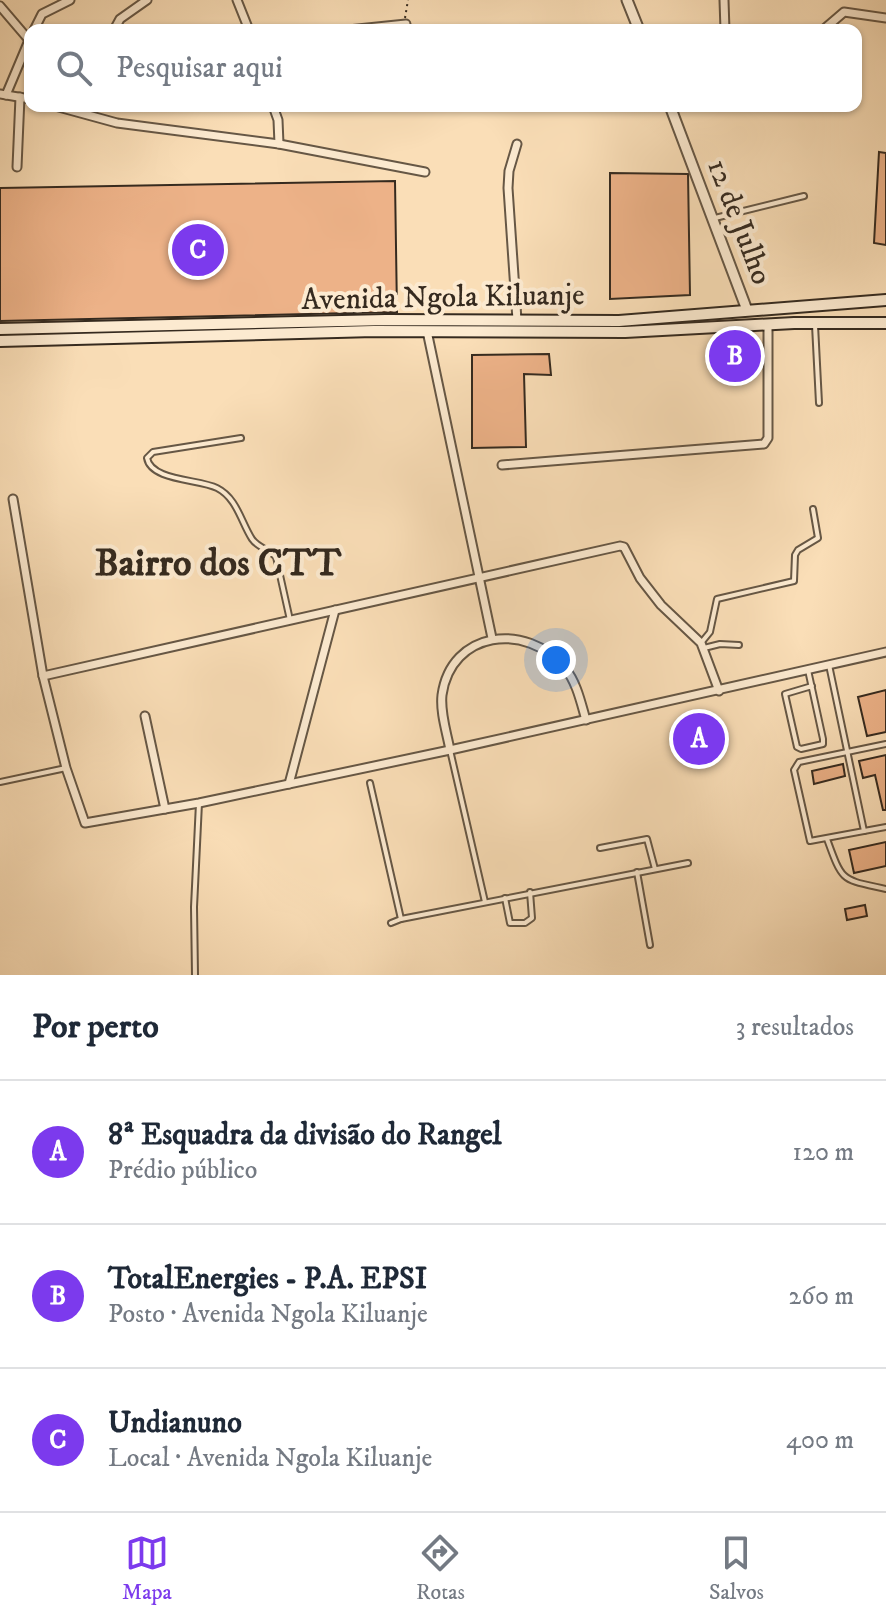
<!DOCTYPE html>
<html lang="pt">
<meta charset="utf-8">
<style>
:root{--surface:#fff;--page:#f2f2f3;--text:#1f2937;--muted:#747a83;--line:#e0e1e3;--accent:#7c3aed}
body{margin:0;font-family:"IM FELL DW Pica",serif;background:var(--page);color:var(--text)}
.you{position:absolute;left:556px;top:660px;width:28px;height:28px;margin:-20px;border:6px solid #fff;border-radius:50%;background:#1a73e8;box-shadow:0 0 0 12px #1a73e833}
.badge{display:grid;place-items:center;width:52px;height:52px;border-radius:50%;background:var(--accent);color:#fff;font-size:26px;font-weight:700}
.pin{position:absolute;translate:-50% -50%;border:4px solid #fff;box-shadow:0 2px 8px #0006}
.list{margin:0;padding:0;list-style:none}
h2{display:flex;justify-content:space-between;align-items:center;height:104px;margin:0;padding:0 32px;font-size:34px}
h2 small{font-size:26px;font-weight:400;color:var(--muted)}
.list li{display:grid;grid-template-columns:52px 1fr auto;gap:24px;align-items:center;box-sizing:border-box;height:144px;padding:0 32px;border-top:2px solid var(--line)}
.list b{display:block;font-size:30px;white-space:nowrap}
.list p{margin:0;font-size:26px;white-space:nowrap;color:var(--muted)}
.list em{font-size:26px;font-style:normal;color:var(--muted)}
.icon{flex:none;width:44px;height:44px;fill:none;stroke:currentColor;stroke-width:2;stroke-linecap:round;stroke-linejoin:round}
.map{position:relative;flex:none;width:886px;height:975px;overflow:hidden}
.search{position:absolute;background:var(--surface);box-shadow:0 2px 6px #0004;left:24px;right:24px;top:24px;height:88px;display:flex;align-items:center;gap:20px;box-sizing:border-box;padding:0 28px;border-radius:16px;color:var(--muted);font-size:30px}
.sheet{height:536px;background:var(--surface)}
nav{display:flex;justify-content:space-around;align-items:center;box-sizing:border-box;height:112px;border-top:2px solid var(--line);background:var(--surface);font-size:22px;color:var(--muted)}
nav a{display:grid;justify-items:center;gap:4px}
nav .on{color:var(--accent)}
.map>svg:first-child{display:block}
.building{fill:#edb288;stroke:#352a1f;stroke-width:2}
.lines{fill:none;stroke-linecap:round;stroke-linejoin:round}
.service-casing{stroke:#665745;stroke-width:8}
.minor-casing{stroke:#665745;stroke-width:11}
.tertiary-casing{stroke:#665745;stroke-width:13}
.secondary-casing{stroke:#352a1f;stroke-width:14}
.path{stroke:#352a1f;stroke-width:2;stroke-dasharray:2 4;stroke-linecap:butt}
.service{stroke:#fcead0;stroke-width:4}
.minor{stroke:#fcead0;stroke-width:7}
.tertiary{stroke:#fcead0;stroke-width:9}
.secondary{stroke:#fcead0;stroke-width:10}
.labels{text-anchor:middle;dominant-baseline:central;stroke-width:8;stroke-linejoin:round;paint-order:stroke}
.street-label{font-size:30px;fill:#352a1f;stroke:#fcead0}
.district-label{font-size:38px;font-weight:bold;fill:#352a1f;stroke:#fcead0}
</style>
<div class="map">
<svg width="886" height="975" viewBox="0 0 886 975">
<rect width="100%" height="100%" fill="#fadeb7"/>
<filter id="stains"><feTurbulence type="fractalNoise" baseFrequency=".0025" numOctaves="4"/><feColorMatrix values="0 0 0 0 .2 0 0 0 0 .09 0 0 0 0 .02 0 0 0 .5 -.17"/></filter>
<radialGradient id="worn" r=".72"><stop offset=".6" stop-color="#630" stop-opacity="0"/><stop offset="1" stop-color="#630" stop-opacity=".3"/></radialGradient>
<!-- building -->
<g class="building">
<polygon points="879,152 886,153 886,245 874,243"/>
<polygon points="610,173 688,174 690,295 610,299"/>
<polygon points="395,181 397,312 0,321 0,188"/>
<polygon points="549,354 551,375 524,374 526,447 472,448 472,355"/>
<polygon points="886,690 886,732 867,736 858,697"/>
<polygon points="886,755 886,810 883,810 875,775 863,778 859,761"/>
<polygon points="843,764 845,776 814,784 812,771"/>
<polygon points="886,842 886,866 854,873 849,850"/>
<polygon points="865,905 867,916 847,920 845,909"/>
</g>
<g class="lines">
<defs>
<g id="service">
<polyline points="715,218 804,196"/>
<polyline points="815,325 819,403"/>
<path d="M241,438L153,452L147,458C151,481 199,479 217,488C237,498 241,522 252,539C258,548 269,549 276,557L290,620"/>
<polyline points="701,643 710,632 717,599 794,581 795,555 798,550 818,538 813,509"/>
<polyline points="704,648 720,644 739,645"/>
<polyline points="829,665 864,831"/>
<polyline points="808,670 823,739 823,744 801,749 797,747 785,694 812,686"/>
<polyline points="886,744 799,762 794,770 810,841 886,827"/>
<polyline points="450,750 485,902"/>
<polyline points="0,782 66,768"/>
<polyline points="370,783 401,919"/>
<path d="M827,839C843,883 841,879 886,889"/>
<polyline points="600,848 647,839 655,869"/>
<polyline points="637,872 650,945"/>
<polyline points="505,898 510,923 525,923 532,918 530,892"/>
<polyline points="391,923 401,919 688,863"/>
<polyline points="195,975 194,907 199,803"/>
</g>
<g id="minor">
<polyline points="237,0 249,30"/>
<polyline points="724,0 725,30"/>
<polyline points="0,6 29,40"/>
<polyline points="34,30 42,14 70,0"/>
<polyline points="114,30 120,19 147,0"/>
<polyline points="348,30 406,24"/>
<polyline points="823,30 844,12 886,18"/>
<polyline points="0,94 30,99"/>
<polyline points="6,95 30,38"/>
<polyline points="55,106 117,123 279,144 425,172"/>
<polyline points="273,106 278,120 279,144"/>
<polyline points="419,106 479,106"/>
<polyline points="517,144 509,171 508,188 517,320"/>
<polyline points="17,167 20,97"/>
<polyline points="427,331 492,638"/>
<polyline points="502,465 764,444 768,438 768,325"/>
<polyline points="13,499 43,676 66,768 85,823 199,803 450,750 886,652"/>
<polyline points="43,676 620,546 624,547 640,578 661,605 701,643 719,691"/>
<polyline points="145,716 165,809"/>
<path d="M450,750C447,733 440,713 442,695C451,631 526,621 565,668C577,683 581,703 586,720"/>
<polyline points="289,784 335,610"/>
</g>
<g id="tertiary">
<polyline points="627,0 639,30"/>
<polyline points="670,106 747,310"/>
</g>
<g id="secondary">
<polyline points="0,329 386,320 619,321 886,300"/>
<polyline points="0,341 374,331 625,332 794,323 886,323"/>
</g>
</defs>
<!-- service casing -->
<use href="#service" class="service-casing"/>
<!-- minor casing -->
<use href="#minor" class="minor-casing"/>
<!-- tertiary casing -->
<use href="#tertiary" class="tertiary-casing"/>
<!-- secondary casing -->
<use href="#secondary" class="secondary-casing"/>
<!-- path -->
<g class="path">
<polyline points="405,18 408,0"/>
<polyline points="413,26 432,27"/>
</g>
<!-- service -->
<use href="#service" class="service"/>
<!-- minor -->
<use href="#minor" class="minor"/>
<!-- tertiary -->
<use href="#tertiary" class="tertiary"/>
<!-- secondary -->
<use href="#secondary" class="secondary"/>
</g>
<g class="labels">
<!-- street labels -->
<g class="street-label">
<text transform="translate(739 222) rotate(69)">12 de Julho</text>
<text transform="translate(443 298) rotate(-1)">Avenida Ngola Kiluanje</text>
</g>
<!-- district labels -->
<g class="district-label">
<text x="218" y="564">Bairro dos CTT</text>
</g>
</g>
<rect width="100%" height="100%" filter="url(#stains)"/>
<rect width="100%" height="100%" fill="url(#worn)"/>
</svg>
<div class="you"></div>
<div class="pin badge" style="left:699px;top:739px">A</div>
<div class="pin badge" style="left:735px;top:356px">B</div>
<div class="pin badge" style="left:198px;top:250px">C</div>
<div class="search"><svg class="icon" aria-label="search" viewBox="0 0 24 24"><circle cx="10" cy="10" r="6"/><path d="M15 15l6 6"/></svg>Pesquisar aqui</div>
</div>
<section class="sheet">
<h2>Por perto<small>3 resultados</small></h2>
<ul class="list">
<li><span class="badge">A</span><div><b>8ª Esquadra da divisão do Rangel</b><p>Prédio público</p></div><em>120 m</em></li>
<li><span class="badge">B</span><div><b>TotalEnergies - P.A. EPSI</b><p>Posto · Avenida Ngola Kiluanje</p></div><em>260 m</em></li>
<li><span class="badge">C</span><div><b>Undianuno</b><p>Local · Avenida Ngola Kiluanje</p></div><em>400 m</em></li>
</ul>
</section>
<nav>
<a class="on"><svg class="icon" aria-label="map" viewBox="0 0 24 24"><path d="M3 6l6-2 6 2 6-2v14l-6 2-6-2-6 2zM9 4v14M15 6v14"/></svg>Mapa</a>
<a><svg class="icon" aria-label="directions" viewBox="0 0 24 24"><path d="M12 3l9 9-9 9-9-9zM9 14v-3h6M13 9l2 2-2 2"/></svg>Rotas</a>
<a><svg class="icon" aria-label="saved" viewBox="0 0 24 24"><path d="M7 4h10v16l-5-4-5 4z"/></svg>Salvos</a>
</nav>
